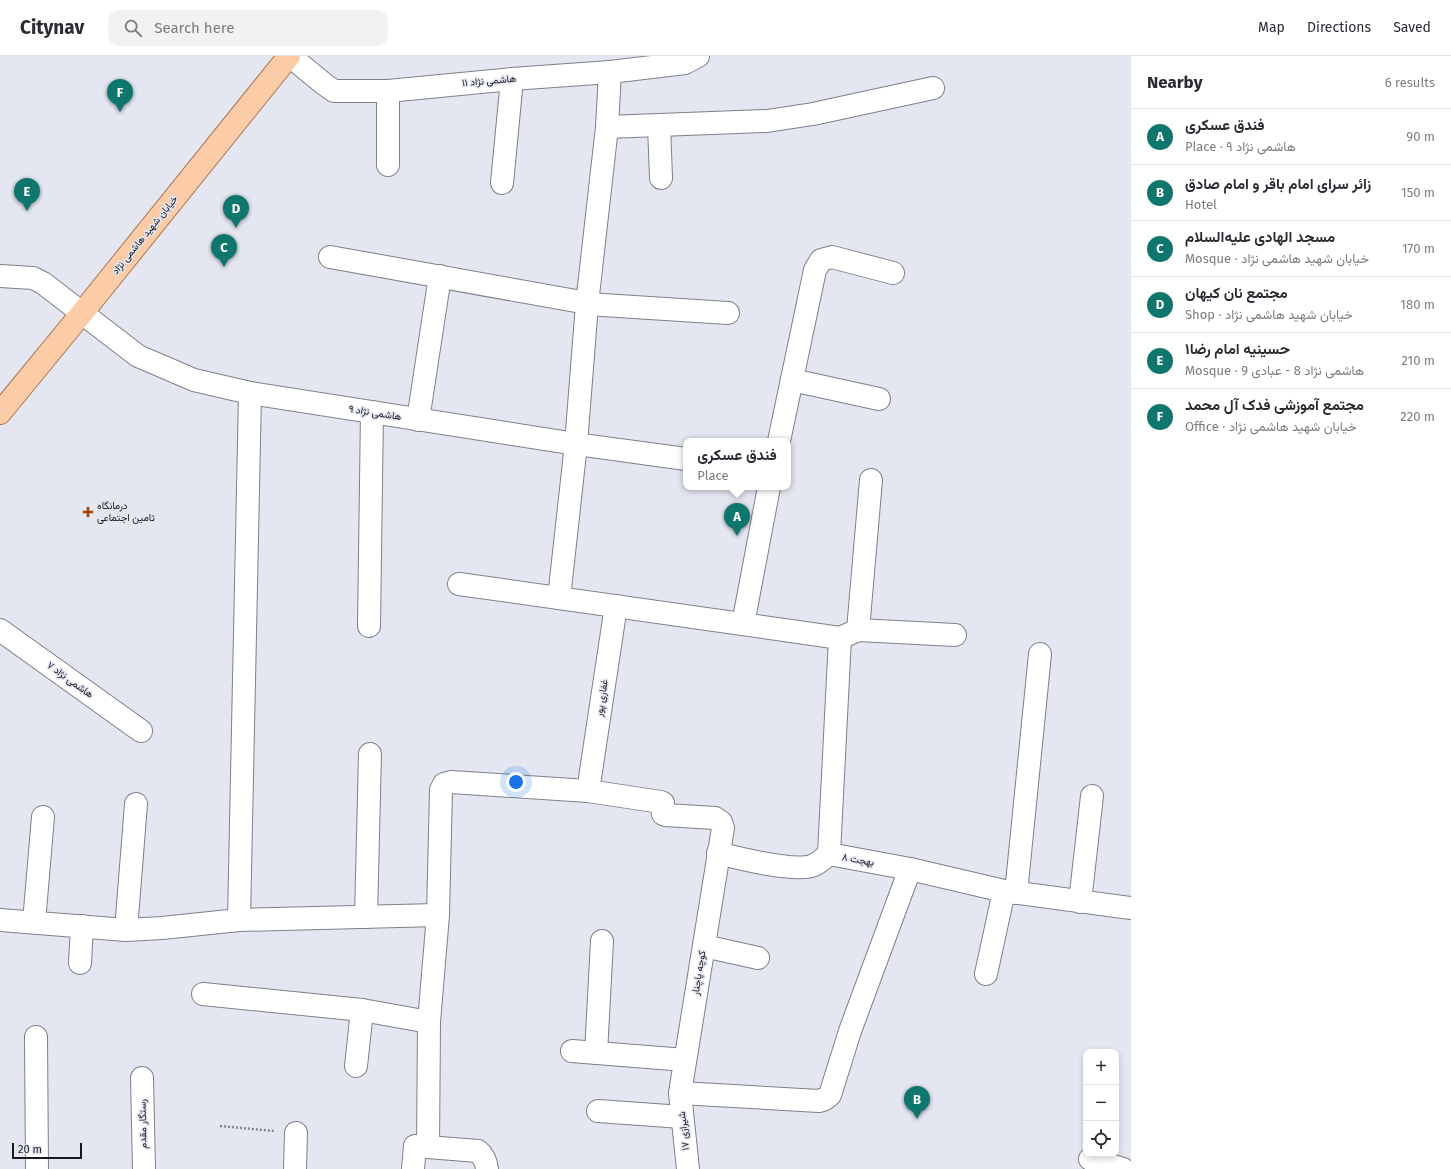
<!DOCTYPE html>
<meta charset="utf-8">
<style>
:root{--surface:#fff;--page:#f2f2f3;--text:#2b2b33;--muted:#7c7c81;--line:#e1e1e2;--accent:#0f766e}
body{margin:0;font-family:"Fira Sans",Vazirmatn,sans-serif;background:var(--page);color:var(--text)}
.controls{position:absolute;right:12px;bottom:12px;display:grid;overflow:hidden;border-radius:8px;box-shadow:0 2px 6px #0003}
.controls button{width:36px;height:36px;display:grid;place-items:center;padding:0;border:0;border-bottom:1px solid var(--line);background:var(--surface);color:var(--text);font:20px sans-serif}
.scale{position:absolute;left:12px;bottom:10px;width:70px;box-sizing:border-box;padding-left:4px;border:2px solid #18191d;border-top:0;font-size:11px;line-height:14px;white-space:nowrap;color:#18191d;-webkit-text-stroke:3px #e4e6f1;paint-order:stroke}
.you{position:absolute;left:516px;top:726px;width:14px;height:14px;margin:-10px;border:3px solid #fff;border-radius:50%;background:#1a73e8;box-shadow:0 0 0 6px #1a73e833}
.badge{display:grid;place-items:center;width:26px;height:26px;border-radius:50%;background:var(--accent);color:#fff;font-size:13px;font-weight:700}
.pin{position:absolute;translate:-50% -33px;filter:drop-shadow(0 1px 2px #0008)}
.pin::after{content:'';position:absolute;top:21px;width:14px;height:12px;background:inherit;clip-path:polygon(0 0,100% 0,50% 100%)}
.popup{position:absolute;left:683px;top:382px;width:108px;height:52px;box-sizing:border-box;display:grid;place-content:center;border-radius:8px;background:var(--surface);filter:drop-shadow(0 1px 3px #0005);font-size:13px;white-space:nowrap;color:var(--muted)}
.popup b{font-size:15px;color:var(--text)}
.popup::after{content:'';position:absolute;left:50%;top:100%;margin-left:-8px;border:8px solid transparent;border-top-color:var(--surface)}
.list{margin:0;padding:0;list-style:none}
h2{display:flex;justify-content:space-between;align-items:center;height:52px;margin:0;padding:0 16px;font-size:17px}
h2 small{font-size:13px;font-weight:400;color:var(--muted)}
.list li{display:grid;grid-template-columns:26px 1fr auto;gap:12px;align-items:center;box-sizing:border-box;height:56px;padding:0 16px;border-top:1px solid var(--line)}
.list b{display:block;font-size:15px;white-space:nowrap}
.list p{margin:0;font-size:13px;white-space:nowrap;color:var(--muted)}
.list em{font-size:13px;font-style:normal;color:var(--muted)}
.icon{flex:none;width:22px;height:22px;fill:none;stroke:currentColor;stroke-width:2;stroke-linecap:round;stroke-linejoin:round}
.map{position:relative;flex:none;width:1131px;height:1113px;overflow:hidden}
header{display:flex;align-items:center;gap:24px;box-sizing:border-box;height:56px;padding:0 20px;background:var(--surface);border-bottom:1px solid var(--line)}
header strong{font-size:19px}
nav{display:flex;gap:22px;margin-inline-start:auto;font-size:14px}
.search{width:280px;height:36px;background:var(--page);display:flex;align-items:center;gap:10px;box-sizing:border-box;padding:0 14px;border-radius:12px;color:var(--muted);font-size:15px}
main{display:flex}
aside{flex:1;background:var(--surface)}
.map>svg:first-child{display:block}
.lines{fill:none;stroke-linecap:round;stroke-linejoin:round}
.minor-casing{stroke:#7e808a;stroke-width:24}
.major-casing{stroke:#aa7750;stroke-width:24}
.path{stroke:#84868d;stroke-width:2.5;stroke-dasharray:2 2;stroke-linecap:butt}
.minor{stroke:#fff;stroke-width:22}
.major{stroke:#fbcca6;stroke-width:22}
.poi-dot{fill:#a54300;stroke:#e4e6f1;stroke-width:1.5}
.labels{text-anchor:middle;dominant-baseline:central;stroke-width:3;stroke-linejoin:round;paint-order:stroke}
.street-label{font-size:10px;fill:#18191d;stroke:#e4e6f1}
.poi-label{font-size:10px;fill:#18191d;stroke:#e4e6f1;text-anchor:start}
</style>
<header>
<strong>Citynav</strong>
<div class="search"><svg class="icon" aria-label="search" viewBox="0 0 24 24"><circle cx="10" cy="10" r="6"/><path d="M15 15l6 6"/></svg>Search here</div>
<nav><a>Map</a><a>Directions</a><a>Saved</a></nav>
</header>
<main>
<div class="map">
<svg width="1131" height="1113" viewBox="0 0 1131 1113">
<rect width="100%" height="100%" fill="#e4e6f1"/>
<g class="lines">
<defs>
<g id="minor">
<polyline points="290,0 324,28 334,35 388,35 512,23 610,16 685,7 698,0"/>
<polyline points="659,69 661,122"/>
<polyline points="607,71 767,65 813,58 933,32"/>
<polyline points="388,109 388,35"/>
<polyline points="502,127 512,23"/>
<polyline points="330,201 576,245 587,248 728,257"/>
<polyline points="0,220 33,222 43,227 138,300 194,324 250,337 576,388 686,403"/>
<polyline points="792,324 879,343"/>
<polyline points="418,364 440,220"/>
<polyline points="779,385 815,214 821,204 832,201 893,217"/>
<polyline points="459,528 840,582 858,574 955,579"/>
<polyline points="559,542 576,388 587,248 607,71 610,16"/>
<polyline points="743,568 769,431"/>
<polyline points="369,570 372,356"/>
<polyline points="0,574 141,675"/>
<polyline points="858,574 871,424"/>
<polyline points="588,735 616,550"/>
<path d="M718,797C738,802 796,817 814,809C819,807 824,802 829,798L910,813L1004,835L1131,852"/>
<polyline points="829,798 840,582"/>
<polyline points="1016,837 1040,598"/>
<polyline points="1080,846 1092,740"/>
<polyline points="366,861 370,698"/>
<polyline points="0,864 126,874 162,872 239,864 438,859"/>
<polyline points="239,864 250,337"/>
<polyline points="34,866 43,761"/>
<polyline points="126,874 136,748"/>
<polyline points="704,890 758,902"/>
<polyline points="80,907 82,870"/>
<polyline points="986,918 1004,835"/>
<polyline points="203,938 362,954 429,966"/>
<polyline points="36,981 37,1113"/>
<polyline points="572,995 685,1004"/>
<polyline points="596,997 602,885"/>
<polyline points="356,1010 362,954"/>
<polyline points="142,1022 144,1113"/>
<polyline points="680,1037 819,1045 825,1043 830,1039 850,975 910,813"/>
<polyline points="598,1055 682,1061"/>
<path d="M428,1091L429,966L438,859L441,734L444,728L451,726L588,735L661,746L663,747C664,751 661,754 663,758L665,759L715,762L721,766L723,772L680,1037L688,1113"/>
<polyline points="1090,1103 1123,1113"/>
<polyline points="295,1113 296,1077"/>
<path d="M413,1113L415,1090L478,1095C484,1100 486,1105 487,1113"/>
</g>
<polyline id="major" points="0,357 82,257 289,0"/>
</defs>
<!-- minor casing -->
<use href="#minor" class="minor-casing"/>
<!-- major casing -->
<use href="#major" class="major-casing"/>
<!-- path -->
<polyline class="path" points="220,1070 274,1075"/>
<!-- minor -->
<use href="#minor" class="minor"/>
<!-- major -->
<use href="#major" class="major"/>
</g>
<!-- markers -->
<path class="poi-dot" d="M86 450h4v4h4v4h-4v4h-4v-4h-4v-4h4z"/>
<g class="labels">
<!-- street labels -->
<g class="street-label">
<text transform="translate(489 25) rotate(-5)">هاشمی نژاد ۱۱</text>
<text transform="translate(145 179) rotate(-51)">خیابان شهید هاشمی نژاد</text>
<text transform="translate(375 357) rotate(9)">هاشمی نژاد ۹</text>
<text transform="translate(70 624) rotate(36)">هاشمی نژاد ۷</text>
<text transform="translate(602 642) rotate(-81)">غفاری پور</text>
<text transform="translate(858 804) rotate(10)">بهجت ۸</text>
<text transform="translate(699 917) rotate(-81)">کوچه پاچنار</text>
<text transform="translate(143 1068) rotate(-91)">رستگار مقدم</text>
<text transform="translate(684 1075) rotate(-96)">شیرازی ۱۷</text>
</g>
<!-- poi labels -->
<g class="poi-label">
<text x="97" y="450">درمانگاه<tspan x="97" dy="12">تامین اجتماعی</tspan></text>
</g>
</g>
</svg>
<div class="controls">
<button>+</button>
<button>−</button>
<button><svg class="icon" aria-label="locate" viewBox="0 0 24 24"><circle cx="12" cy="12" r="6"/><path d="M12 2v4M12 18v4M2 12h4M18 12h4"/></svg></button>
</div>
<div class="scale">20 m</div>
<div class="you"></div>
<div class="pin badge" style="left:737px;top:480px">A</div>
<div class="popup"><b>فندق عسکری</b>Place</div>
<div class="pin badge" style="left:917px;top:1063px">B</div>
<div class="pin badge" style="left:224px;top:211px">C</div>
<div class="pin badge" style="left:236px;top:172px">D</div>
<div class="pin badge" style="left:27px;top:155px">E</div>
<div class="pin badge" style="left:120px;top:56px">F</div>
</div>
<aside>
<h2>Nearby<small>6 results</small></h2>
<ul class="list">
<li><span class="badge">A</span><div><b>فندق عسکری</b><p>Place · هاشمی نژاد ۹</p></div><em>90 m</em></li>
<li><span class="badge">B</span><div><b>زائر سرای امام باقر و امام صادق</b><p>Hotel</p></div><em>150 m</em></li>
<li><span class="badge">C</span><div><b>مسجد الهادی علیه‌السلام</b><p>Mosque · خیابان شهید هاشمی نژاد</p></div><em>170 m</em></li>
<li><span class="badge">D</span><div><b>مجتمع نان کیهان</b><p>Shop · خیابان شهید هاشمی نژاد</p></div><em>180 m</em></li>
<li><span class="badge">E</span><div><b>حسینیه امام رضا۱</b><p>Mosque · هاشمی نژاد 8 - عبادی 9</p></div><em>210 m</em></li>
<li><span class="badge">F</span><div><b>مجتمع آموزشی فدک آل محمد</b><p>Office · خیابان شهید هاشمی نژاد</p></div><em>220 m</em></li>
</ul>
</aside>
</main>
